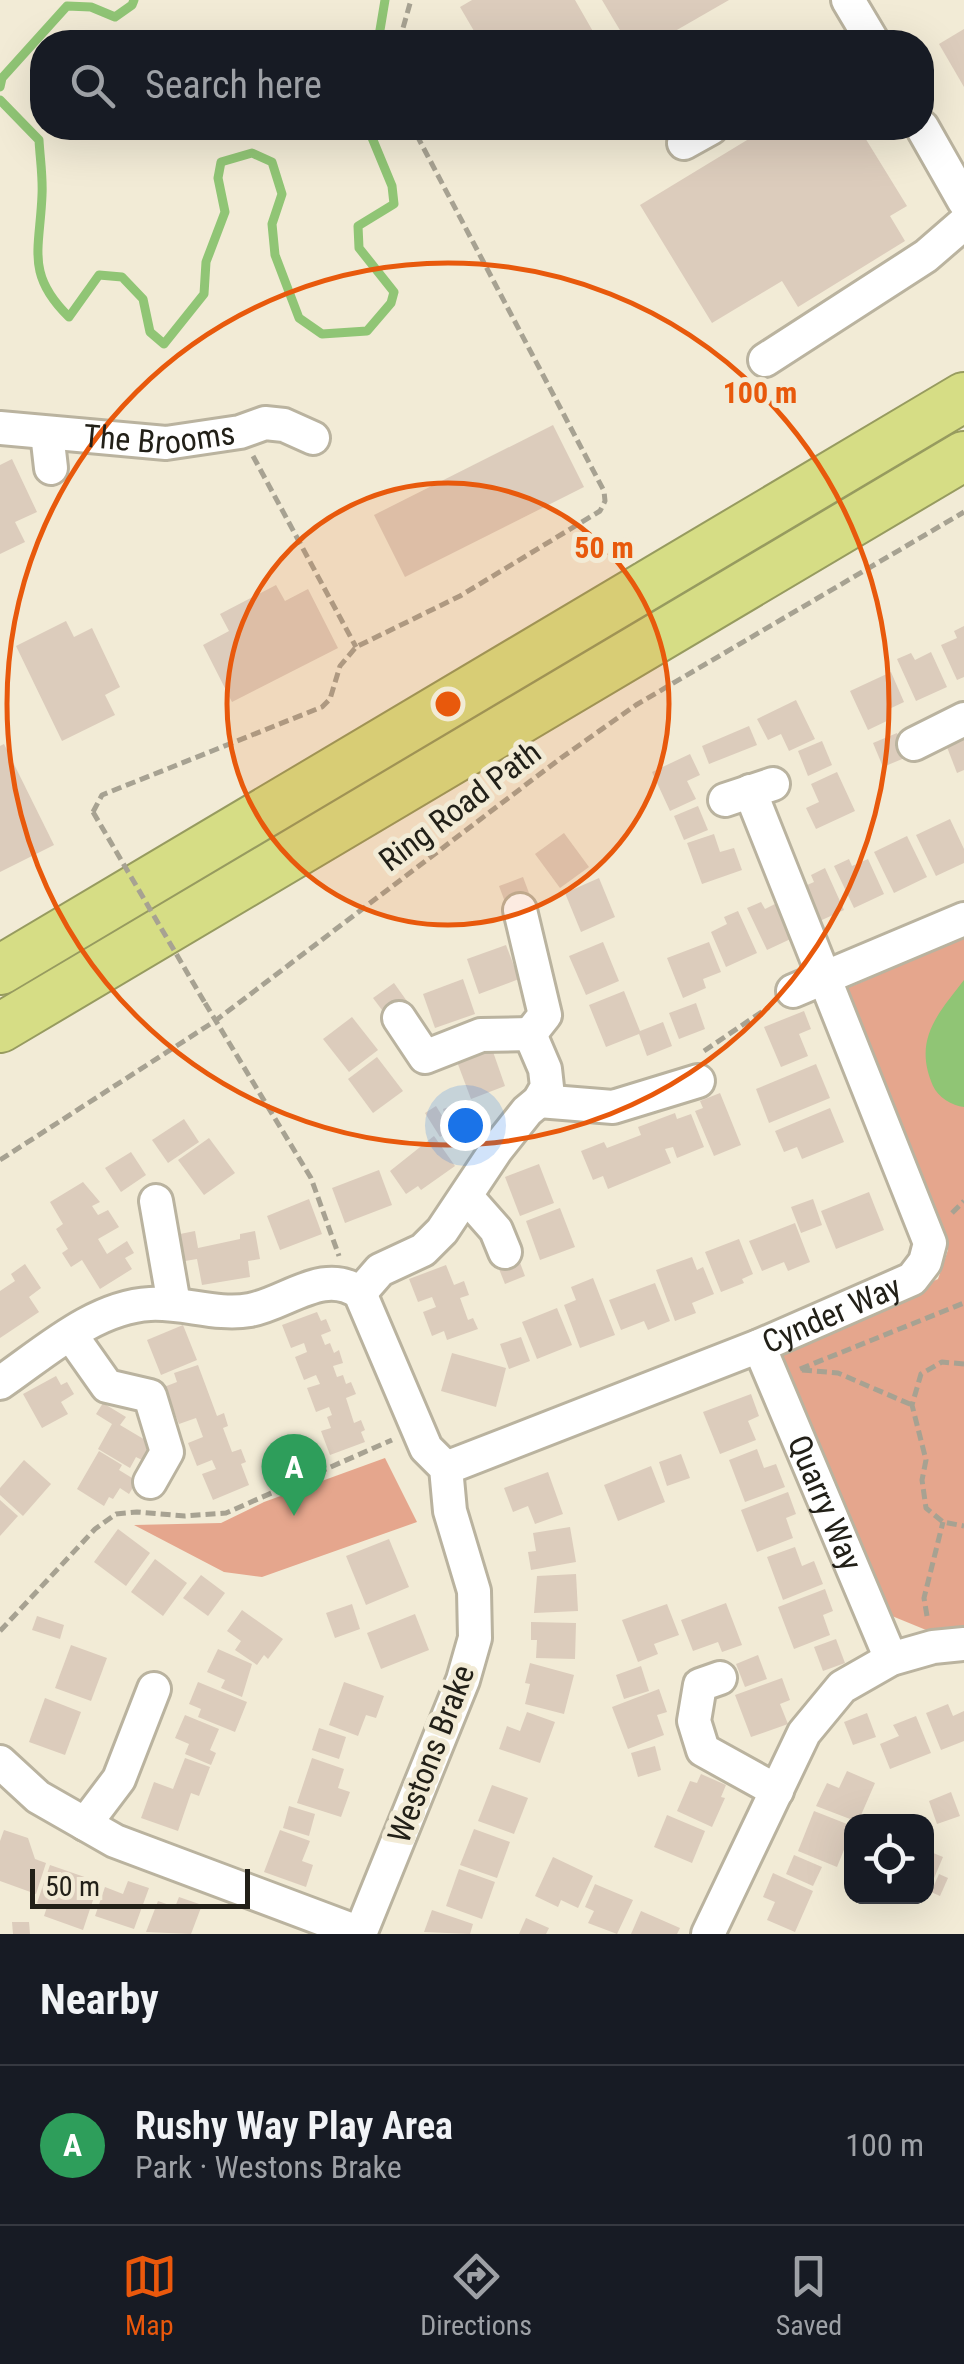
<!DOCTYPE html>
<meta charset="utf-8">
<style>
:root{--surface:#171b24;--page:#20242c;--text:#f1f3f6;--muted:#9ea1a6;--line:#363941;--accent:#ea580c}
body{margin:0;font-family:"Roboto Condensed",sans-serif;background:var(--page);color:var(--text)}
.controls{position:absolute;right:30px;bottom:30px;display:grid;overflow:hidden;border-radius:20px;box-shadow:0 10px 40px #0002}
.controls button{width:90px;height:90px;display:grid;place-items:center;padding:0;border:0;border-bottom:2px solid var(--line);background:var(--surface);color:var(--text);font:50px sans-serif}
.scale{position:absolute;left:30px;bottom:25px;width:220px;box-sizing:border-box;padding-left:10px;border:5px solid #222018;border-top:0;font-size:28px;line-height:35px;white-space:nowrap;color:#222018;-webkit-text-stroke:8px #f2ebd6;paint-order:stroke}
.you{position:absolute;left:465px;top:1125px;width:35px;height:35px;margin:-25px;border:8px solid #fff;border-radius:50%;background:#1a73e8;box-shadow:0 0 0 15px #1a73e833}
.badge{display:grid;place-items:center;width:65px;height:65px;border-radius:50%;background:var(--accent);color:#fff;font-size:32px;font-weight:700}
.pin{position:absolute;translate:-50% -82px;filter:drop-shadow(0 2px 5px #0008)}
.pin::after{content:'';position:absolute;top:52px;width:35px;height:30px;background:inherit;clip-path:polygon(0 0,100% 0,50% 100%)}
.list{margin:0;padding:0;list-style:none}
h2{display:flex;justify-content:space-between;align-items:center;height:130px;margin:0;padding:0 40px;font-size:42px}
h2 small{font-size:32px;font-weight:400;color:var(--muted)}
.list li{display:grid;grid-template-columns:65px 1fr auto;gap:30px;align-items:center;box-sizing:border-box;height:160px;padding:0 40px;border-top:2px solid var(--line)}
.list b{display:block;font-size:38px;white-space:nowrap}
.list p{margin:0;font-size:32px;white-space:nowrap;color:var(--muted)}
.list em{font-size:32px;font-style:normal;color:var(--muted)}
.icon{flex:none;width:55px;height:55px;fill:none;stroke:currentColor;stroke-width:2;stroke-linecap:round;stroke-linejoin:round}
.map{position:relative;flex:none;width:964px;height:1934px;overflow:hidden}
.search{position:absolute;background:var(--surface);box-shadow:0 10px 40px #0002;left:30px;right:30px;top:30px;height:110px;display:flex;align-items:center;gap:25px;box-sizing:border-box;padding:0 35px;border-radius:40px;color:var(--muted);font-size:38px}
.sheet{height:290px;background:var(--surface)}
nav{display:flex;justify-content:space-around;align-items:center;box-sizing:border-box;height:140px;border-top:2px solid var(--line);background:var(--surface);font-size:28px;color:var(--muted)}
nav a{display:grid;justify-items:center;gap:5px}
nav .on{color:var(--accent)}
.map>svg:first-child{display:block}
.green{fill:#e5a68d}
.water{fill:#90c575}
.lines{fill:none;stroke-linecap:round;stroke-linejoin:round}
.stream{stroke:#90c575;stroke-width:9}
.building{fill:#dcccbc}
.minor-casing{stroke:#bab39f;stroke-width:38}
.highway-casing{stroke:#979b5f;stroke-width:52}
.path{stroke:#a7a292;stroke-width:5;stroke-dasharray:10 5;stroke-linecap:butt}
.minor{stroke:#fff;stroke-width:32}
.highway{stroke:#d6dd85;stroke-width:48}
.path-bridge{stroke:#a7a292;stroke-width:5;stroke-dasharray:10 5;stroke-linecap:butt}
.ring{fill:none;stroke:#e8590c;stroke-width:5}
.labels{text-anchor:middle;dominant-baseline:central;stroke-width:10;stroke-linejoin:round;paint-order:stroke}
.street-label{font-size:32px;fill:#222018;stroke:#f2ebd6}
.centre{fill:#e8590c;stroke:#f2ebd6;stroke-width:5}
.ring-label{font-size:30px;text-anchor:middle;font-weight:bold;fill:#e8590c;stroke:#f2ebd6;stroke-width:10;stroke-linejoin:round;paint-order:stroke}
</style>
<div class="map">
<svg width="964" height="1934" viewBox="0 0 964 1934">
<rect width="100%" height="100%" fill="#f2ebd6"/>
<!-- green -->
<g class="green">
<polygon points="964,938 964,1630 931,1632 892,1616 780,1364 787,1347 938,1279 948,1250 843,990"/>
<polygon points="385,1458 417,1522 262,1577 224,1572 134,1525 221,1523 264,1502"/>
</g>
<!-- water -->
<path class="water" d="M964,980V1107C952,1106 938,1097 933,1086C913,1040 937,1015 964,980Z"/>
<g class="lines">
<!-- stream -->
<g class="stream">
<polyline points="378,42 385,0"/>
<polyline points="0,87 2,78 67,6 91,7 115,17 132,5 134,0"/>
<path d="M0,100L39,140C40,158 43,177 42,195C40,249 25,274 69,317L99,275L122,277L143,299L150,332L164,344L204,294L206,262L225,212L218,178L221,162L252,153L272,162L282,194L272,224L275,255L299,318L322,334L367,331L391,303L394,292L359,248L358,226L394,204L392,186L368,128"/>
</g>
</g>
<!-- building -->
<g class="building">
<polygon points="472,0 575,0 599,42 455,42 474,31 460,7"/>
<polygon points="602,0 729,0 656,42 627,42"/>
<polygon points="964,29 964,87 939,44"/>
<polygon points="767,128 859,128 907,206 890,216 905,241 798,307 782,281 712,323 640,205"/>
<polygon points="553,425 584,487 405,577 374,515"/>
<polygon points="12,459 37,512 15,522 25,542 0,554 0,465"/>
<polygon points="276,585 285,601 308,589 338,648 232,702 203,645 229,631 220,614"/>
<polygon points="66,621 74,637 92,628 120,687 105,695 115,715 62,741 16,646"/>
<polygon points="964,626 964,677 957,680 941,645 957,638 954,631"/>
<polygon points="931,652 947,687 916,701 897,659 911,653 915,660"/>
<polygon points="891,672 904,702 887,710 891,719 868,730 850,691"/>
<polygon points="796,700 815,739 789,751 781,734 768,740 757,719"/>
<polygon points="749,726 757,745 709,764 702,746"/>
<polygon points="897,733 907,757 883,767 873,743"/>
<polygon points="964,734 964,770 957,773 945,742"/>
<polygon points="822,741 832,765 808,776 798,751"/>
<polygon points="4,744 54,845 0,872 0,746"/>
<polygon points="690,754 700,775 687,781 696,799 670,811 652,772"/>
<polygon points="837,772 855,811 816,829 806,808 819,802 811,784"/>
<polygon points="698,806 708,830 684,840 674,816"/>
<polygon points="950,819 964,849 964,863 936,876 916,835"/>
<polygon points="564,833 589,867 560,888 535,854"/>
<polygon points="714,834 720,852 734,848 742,870 702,884 687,843"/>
<polygon points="907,836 927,877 894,893 874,852"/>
<polygon points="849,859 852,866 868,859 884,894 854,908 834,866"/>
<polygon points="825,868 844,910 813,924 798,889 814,882 811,875"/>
<polygon points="523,877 532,901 508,910 499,886"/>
<polygon points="599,878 615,917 581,932 565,893"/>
<polygon points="781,901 797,936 767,950 747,908 761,902 765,909"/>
<polygon points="738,911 757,953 726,967 711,932 727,924 724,917"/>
<polygon points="603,942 619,981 586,995 569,956"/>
<polygon points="709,942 721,972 703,979 706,988 683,998 667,958"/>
<polygon points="506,945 519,979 479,994 467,959"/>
<polygon points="463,979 475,1014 435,1028 423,994"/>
<polygon points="394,983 409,1004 388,1018 373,998"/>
<polygon points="624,991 640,1031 663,1022 672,1046 647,1056 639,1034 606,1047 589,1005"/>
<polygon points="696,1003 705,1029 679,1039 669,1013"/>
<polygon points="804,1011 811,1029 799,1034 808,1056 781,1067 764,1027"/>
<polygon points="352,1017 378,1050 349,1072 323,1039"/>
<polygon points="491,1046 505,1086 471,1099 456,1059"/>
<polygon points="377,1057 403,1091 373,1113 348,1079"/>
<polygon points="816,1064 830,1098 769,1123 756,1089"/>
<polygon points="720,1093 741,1145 714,1156 695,1111 703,1108 700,1101"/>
<polygon points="469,1100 472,1111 446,1120 443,1109"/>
<polygon points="436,1106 451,1130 440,1137 425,1113"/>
<polygon points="830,1108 844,1142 802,1159 797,1147 784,1152 775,1131"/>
<polygon points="675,1113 677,1119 691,1114 704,1147 677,1158 673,1147 665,1149 671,1163 608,1189 603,1176 593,1180 581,1151 604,1142 607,1148 641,1135 638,1127"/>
<polygon points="184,1119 199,1142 168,1163 152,1140"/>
<polygon points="434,1136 455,1166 421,1190 418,1186 406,1194 390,1171"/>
<polygon points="209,1138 235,1173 204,1195 178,1160"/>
<polygon points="131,1152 146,1175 121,1192 105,1168"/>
<polygon points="539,1164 554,1203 520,1216 505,1177"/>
<polygon points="379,1170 392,1205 345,1223 332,1188"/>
<polygon points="83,1182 100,1202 92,1206 98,1215 108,1210 119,1227 98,1239 107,1254 127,1241 134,1253 125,1258 132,1269 100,1289 82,1260 71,1267 62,1253 68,1249 56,1229 63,1224 50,1202"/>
<polygon points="869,1192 884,1230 836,1249 821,1211"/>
<polygon points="309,1199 322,1234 280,1250 267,1216"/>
<polygon points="813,1199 822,1225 801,1233 791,1207"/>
<polygon points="560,1208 575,1247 540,1260 526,1221"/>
<polygon points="795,1223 810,1262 788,1271 784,1262 762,1271 749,1241"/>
<polygon points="195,1231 198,1248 240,1239 240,1234 255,1231 260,1259 248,1261 250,1277 202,1285 197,1259 185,1261 180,1234"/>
<polygon points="739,1239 753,1274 742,1279 744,1283 721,1292 705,1252"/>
<polygon points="516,1252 525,1276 505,1284 495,1259"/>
<polygon points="692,1257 697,1270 703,1267 714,1294 692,1303 696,1313 675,1321 656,1270"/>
<polygon points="25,1264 41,1288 29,1297 39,1312 0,1338 0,1291 15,1281 11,1274"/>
<polygon points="446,1265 454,1285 464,1281 469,1295 460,1298 468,1320 473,1318 478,1329 447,1340 444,1331 432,1336 423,1312 436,1307 432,1297 418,1302 409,1279"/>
<polygon points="593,1278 615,1335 580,1348 564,1305 576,1300 571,1287"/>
<polygon points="655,1283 670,1321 648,1330 644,1321 621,1330 609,1300"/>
<polygon points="557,1308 572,1345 537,1359 522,1322"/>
<polygon points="317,1312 321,1321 326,1319 331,1331 321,1335 325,1345 330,1343 334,1353 339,1350 343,1363 333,1366 337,1377 343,1375 346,1384 351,1382 356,1394 346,1398 354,1423 361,1420 365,1430 361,1432 365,1442 330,1455 321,1431 331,1428 327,1417 332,1415 329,1407 316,1412 307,1388 320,1384 316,1375 304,1380 295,1357 307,1352 304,1343 291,1348 282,1325"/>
<polygon points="183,1325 197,1360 161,1375 147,1340"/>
<polygon points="521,1337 530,1361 509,1369 500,1344"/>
<polygon points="452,1353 506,1368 496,1407 441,1391"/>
<polygon points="198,1365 217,1416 224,1413 228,1426 223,1428 232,1452 241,1449 246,1462 241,1464 249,1485 213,1500 202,1474 216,1469 212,1460 197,1466 188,1443 203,1437 196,1418 179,1424 164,1387 177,1382 174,1373"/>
<polygon points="56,1376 61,1385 67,1382 74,1394 61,1402 68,1414 42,1428 23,1394"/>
<polygon points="751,1394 759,1416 748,1421 756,1440 720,1454 703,1412"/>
<polygon points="103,1403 126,1417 120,1425 152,1444 142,1460 136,1457 130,1468 98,1449 112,1424 96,1414"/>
<polygon points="757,1449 764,1468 776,1464 785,1487 745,1502 729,1460"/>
<polygon points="99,1451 122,1465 119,1470 137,1481 129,1494 120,1488 113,1499 109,1497 104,1506 77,1489"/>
<polygon points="681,1454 690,1478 667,1486 659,1462"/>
<polygon points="24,1460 51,1484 23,1516 0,1495 0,1488"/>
<polygon points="651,1466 665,1502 618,1521 604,1485"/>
<polygon points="548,1472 563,1514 535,1524 528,1506 513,1512 504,1488"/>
<polygon points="788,1492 796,1514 786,1518 793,1538 757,1552 741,1510"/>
<polygon points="0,1500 18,1516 0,1536"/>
<polygon points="570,1527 576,1562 531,1570 528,1552 536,1551 533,1533"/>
<polygon points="118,1529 150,1553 126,1586 94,1562"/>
<polygon points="389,1539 409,1587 366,1605 346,1556"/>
<polygon points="795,1547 802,1566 814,1561 823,1584 783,1600 767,1557"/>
<polygon points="155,1559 187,1583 163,1616 131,1592"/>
<polygon points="576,1574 578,1611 534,1613 537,1576"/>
<polygon points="201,1575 225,1593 208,1616 183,1598"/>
<polygon points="825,1589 833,1611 823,1615 830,1635 794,1649 778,1607"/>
<polygon points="726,1603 742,1645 722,1652 718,1642 693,1651 681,1620"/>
<polygon points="352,1604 360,1629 335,1638 326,1613"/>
<polygon points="667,1604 679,1635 654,1644 658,1654 638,1662 622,1620"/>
<polygon points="242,1610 283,1639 268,1659 264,1655 257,1665 235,1650 241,1641 227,1631"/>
<polygon points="415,1614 429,1650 381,1669 367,1633"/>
<polygon points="37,1616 64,1625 60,1639 32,1630"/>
<polygon points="531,1622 576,1623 575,1659 536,1658 537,1640 531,1640"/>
<polygon points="836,1639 845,1663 823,1671 814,1647"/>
<polygon points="71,1645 107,1658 91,1701 55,1688"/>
<polygon points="218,1649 252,1664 242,1697 221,1688 225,1680 207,1672"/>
<polygon points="758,1655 767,1679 745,1687 736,1664"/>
<polygon points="530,1663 574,1675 564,1714 525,1704 530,1684 525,1683"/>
<polygon points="641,1666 649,1691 624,1699 616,1675"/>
<polygon points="782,1678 790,1700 780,1704 788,1724 751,1737 735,1695"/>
<polygon points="198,1682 247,1702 235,1732 198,1717 201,1709 189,1704"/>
<polygon points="344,1682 384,1696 376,1718 366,1715 358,1736 329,1725"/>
<polygon points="659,1689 667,1712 657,1715 664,1735 628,1749 612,1707"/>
<polygon points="45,1698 81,1712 65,1755 29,1742"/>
<polygon points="948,1704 953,1716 964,1711 964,1741 941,1750 926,1713"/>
<polygon points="527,1712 555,1722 540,1763 499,1749 507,1726 520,1731"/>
<polygon points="867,1713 876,1737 853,1745 844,1722"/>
<polygon points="185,1715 219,1729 210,1750 216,1753 211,1765 185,1754 189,1744 175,1738"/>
<polygon points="916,1716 931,1753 890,1769 880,1744 899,1736 893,1725"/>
<polygon points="319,1728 346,1737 339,1759 312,1750"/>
<polygon points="655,1746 661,1770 638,1777 631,1753"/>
<polygon points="185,1758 210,1767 199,1796 191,1793 178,1831 141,1818 154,1782 173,1789"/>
<polygon points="312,1758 344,1769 338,1788 350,1792 341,1817 297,1803"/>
<polygon points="847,1771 875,1783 858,1822 816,1806 827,1783 839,1788"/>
<polygon points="701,1774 726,1785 721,1797 725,1798 712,1827 677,1811 690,1781 697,1783"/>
<polygon points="492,1785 528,1798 514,1834 478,1821"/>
<polygon points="951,1792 960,1816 937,1824 929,1801"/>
<polygon points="289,1806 315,1814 309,1836 283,1828"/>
<polygon points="814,1811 847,1824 844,1832 850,1835 837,1867 798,1851"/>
<polygon points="667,1815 705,1831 692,1863 654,1847"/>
<polygon points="474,1829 510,1842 497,1878 460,1865"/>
<polygon points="4,1830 28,1838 35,1859 46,1863 36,1894 0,1881 0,1841"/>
<polygon points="280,1830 310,1841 302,1861 313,1865 306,1887 264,1872"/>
<polygon points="926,1850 943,1857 932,1883 926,1881"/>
<polygon points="794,1855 822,1867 813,1886 786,1874"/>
<polygon points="553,1857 593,1876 578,1908 561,1900 558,1907 535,1896"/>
<polygon points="50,1865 99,1882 83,1930 44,1916 47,1907 37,1903"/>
<polygon points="459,1869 495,1882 482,1919 446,1906"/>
<polygon points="773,1873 813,1891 795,1932 767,1920 775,1902 763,1897"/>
<polygon points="939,1874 948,1878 940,1896 931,1892"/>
<polygon points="128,1881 149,1888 134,1929 95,1916 105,1887 123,1894"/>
<polygon points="595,1884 633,1900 617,1934 588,1923 594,1911 585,1907"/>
<polygon points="179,1897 202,1905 191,1934 146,1932 158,1901 175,1907"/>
<polygon points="432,1910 473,1924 470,1934 424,1932"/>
<polygon points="641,1911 680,1928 677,1934 631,1934"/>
<polygon points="526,1918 549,1928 546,1934 519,1934"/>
<polygon points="12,1922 29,1922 30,1934 13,1934"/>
</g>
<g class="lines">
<defs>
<g id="minor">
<polyline points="848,0 873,42"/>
<polyline points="922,127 964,201"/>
<polyline points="684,143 711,128"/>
<polyline points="765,360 926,256 964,223"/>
<path id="s1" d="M0,428L166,443L240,432L265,423L284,425L313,438"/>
<polyline points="47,433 51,468"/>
<polyline points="914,744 964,719"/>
<polyline points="725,800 773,784"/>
<polyline points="520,910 545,1015 530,1034"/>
<polyline points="793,991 964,919"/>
<polyline points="399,1018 425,1057 481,1035 530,1034"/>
<polyline points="539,1101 613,1107 698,1081"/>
<polyline points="466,1196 496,1230 505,1252"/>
<polyline points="156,1201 174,1304"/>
<polyline points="360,1293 380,1270 423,1250 442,1231 496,1150 527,1111 539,1101 547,1087 545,1069 530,1034"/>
<polyline points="71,1335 107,1386 150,1396 167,1452 150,1482"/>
<path id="s2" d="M759,1346L891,1659"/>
<path d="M0,1383C44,1353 94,1307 150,1304C183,1302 217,1316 250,1310C287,1303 324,1267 360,1293L426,1448L446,1468L450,1511L474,1591L475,1638L463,1680L360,1934"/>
<path id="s3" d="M446,1468L759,1346L912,1279L925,1262L930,1243L750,791"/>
<polyline points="720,1678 700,1685 694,1721 703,1750 777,1791"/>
<polyline points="0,1762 38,1797 115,1841 360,1933"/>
<polyline points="85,1824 119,1779 154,1689"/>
<polyline points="708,1934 804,1733 842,1687 891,1659 933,1647 964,1644"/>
</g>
<g id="highway">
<polyline points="0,970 964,397"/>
<polyline points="0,1028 964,456"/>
</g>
</defs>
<!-- minor casing -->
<use href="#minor" class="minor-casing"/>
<!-- highway casing -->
<use href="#highway" class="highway-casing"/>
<!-- path -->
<g class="path">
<polyline points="399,42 411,0"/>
<polyline points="253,456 356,647"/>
<polyline points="93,812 102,795 322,707 330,699 340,666 356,647 460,596 600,511 605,501 604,491 413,128"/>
<polyline points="205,1003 311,1178 339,1256"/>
<polyline points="704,1051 769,1007"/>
<polyline points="0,1160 215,1021 561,758 636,705 964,512"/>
<polyline points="952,1213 964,1201"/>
<polyline points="964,1364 942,1362 921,1374 912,1405 926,1460 922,1480 926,1508 943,1522 964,1526"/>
<polyline points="800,1369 964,1303"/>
<polyline points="802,1370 838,1373 912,1405"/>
<polyline points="927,1616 924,1598 943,1522"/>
<polyline points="0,1631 95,1529 116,1514 137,1512 185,1516 226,1513 392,1440"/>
</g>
<!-- minor -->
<use href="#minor" class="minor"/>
<!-- highway -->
<use href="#highway" class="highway"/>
<!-- path-bridge -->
<polyline class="path-bridge" points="93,812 205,1003"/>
</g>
<!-- distance rings -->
<circle cx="448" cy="704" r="221" fill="#e8590c" fill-opacity=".12"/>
<g class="ring">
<circle cx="448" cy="704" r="221"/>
<circle cx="448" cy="704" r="441"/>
</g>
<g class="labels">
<!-- street labels -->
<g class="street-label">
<text stroke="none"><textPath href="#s1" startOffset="160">The Brooms</textPath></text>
<text transform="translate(460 806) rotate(-37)">Ring Road Path</text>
<text stroke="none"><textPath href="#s3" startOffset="415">Cynder Way</textPath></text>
<text stroke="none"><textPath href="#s2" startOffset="170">Quarry Way</textPath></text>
<text transform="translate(431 1754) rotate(-69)">Westons Brake</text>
</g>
</g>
<circle cx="448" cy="704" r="15" class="centre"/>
<g class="ring-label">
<text x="760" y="403">100 m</text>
<text x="604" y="558">50 m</text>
</g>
</svg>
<div class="controls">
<button><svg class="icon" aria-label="locate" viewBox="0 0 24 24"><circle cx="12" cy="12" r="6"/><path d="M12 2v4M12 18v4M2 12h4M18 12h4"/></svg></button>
</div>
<div class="scale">50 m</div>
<div class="you"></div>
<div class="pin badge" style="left:294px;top:1516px;background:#2e9e5b">A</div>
<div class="search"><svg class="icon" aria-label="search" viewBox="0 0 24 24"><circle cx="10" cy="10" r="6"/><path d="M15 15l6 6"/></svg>Search here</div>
</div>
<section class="sheet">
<h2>Nearby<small></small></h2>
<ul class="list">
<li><span class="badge" style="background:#2e9e5b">A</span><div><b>Rushy Way Play Area</b><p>Park · Westons Brake</p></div><em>100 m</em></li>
</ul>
</section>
<nav>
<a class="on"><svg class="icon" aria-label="map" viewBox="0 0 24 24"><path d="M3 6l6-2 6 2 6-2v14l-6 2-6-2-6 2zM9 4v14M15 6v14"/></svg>Map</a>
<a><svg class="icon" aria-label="directions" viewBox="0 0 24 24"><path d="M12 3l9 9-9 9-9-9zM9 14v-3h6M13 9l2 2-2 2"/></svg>Directions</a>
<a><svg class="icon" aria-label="saved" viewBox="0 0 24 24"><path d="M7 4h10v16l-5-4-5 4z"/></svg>Saved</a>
</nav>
